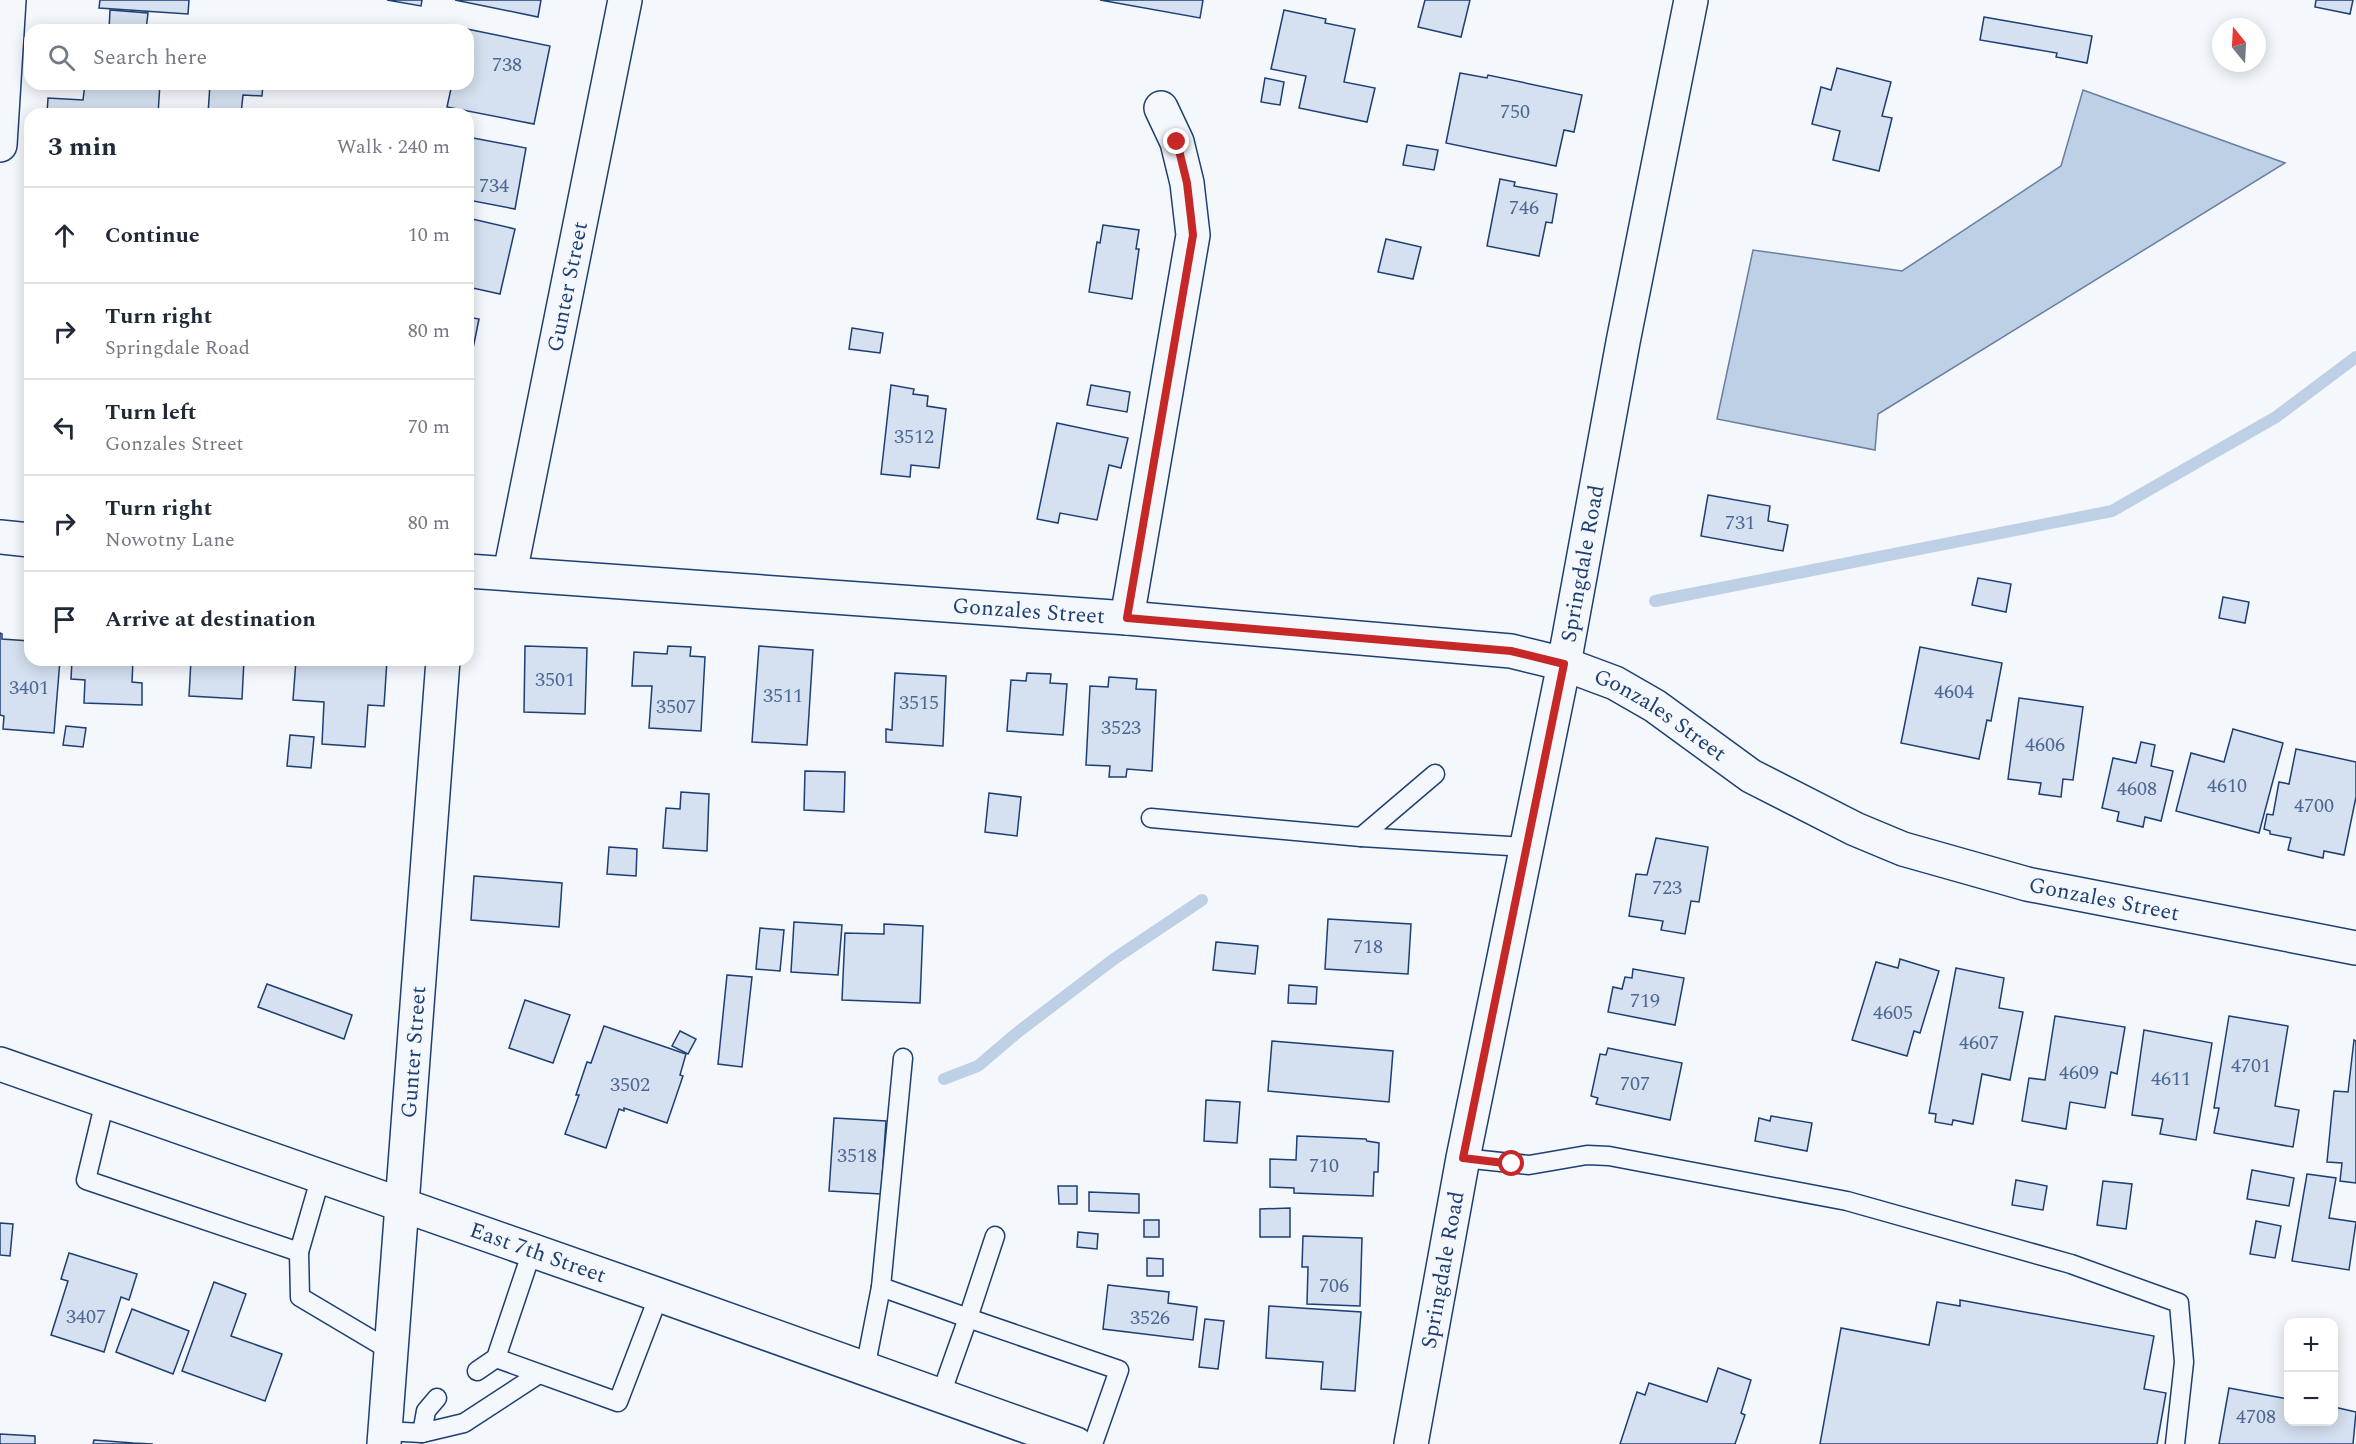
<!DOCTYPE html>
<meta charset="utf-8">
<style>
:root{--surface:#fff;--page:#f6f6f7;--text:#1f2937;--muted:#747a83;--line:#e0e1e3}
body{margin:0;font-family:Spectral,serif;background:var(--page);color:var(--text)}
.controls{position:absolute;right:18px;bottom:18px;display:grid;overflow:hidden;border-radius:12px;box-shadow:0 3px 15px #0003}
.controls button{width:54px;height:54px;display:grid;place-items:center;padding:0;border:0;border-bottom:2px solid var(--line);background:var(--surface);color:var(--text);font:30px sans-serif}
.compass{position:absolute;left:2212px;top:18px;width:54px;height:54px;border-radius:50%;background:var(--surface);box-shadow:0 3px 15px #0003;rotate:342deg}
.stop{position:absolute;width:18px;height:18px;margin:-14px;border:4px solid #c62828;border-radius:50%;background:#fff}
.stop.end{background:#c62828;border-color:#fff;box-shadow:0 2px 6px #0008}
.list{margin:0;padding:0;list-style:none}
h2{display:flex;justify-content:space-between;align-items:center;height:78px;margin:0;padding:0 24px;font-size:26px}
h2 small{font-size:20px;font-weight:400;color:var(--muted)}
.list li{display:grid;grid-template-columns:39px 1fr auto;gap:18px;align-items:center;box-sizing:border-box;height:96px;padding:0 24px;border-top:2px solid var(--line)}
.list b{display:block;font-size:22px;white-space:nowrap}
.list p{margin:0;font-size:20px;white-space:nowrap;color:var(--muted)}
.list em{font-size:20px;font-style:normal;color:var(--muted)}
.icon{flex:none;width:33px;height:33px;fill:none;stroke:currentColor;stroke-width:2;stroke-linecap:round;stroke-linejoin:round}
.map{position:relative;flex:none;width:2356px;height:1444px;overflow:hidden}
.search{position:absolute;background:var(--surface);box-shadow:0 3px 15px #0003;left:24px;top:24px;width:450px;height:66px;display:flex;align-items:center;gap:15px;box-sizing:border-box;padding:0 21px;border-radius:18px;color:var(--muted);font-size:22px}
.panel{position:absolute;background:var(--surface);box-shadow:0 3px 15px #0003;left:24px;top:108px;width:450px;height:558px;border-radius:18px}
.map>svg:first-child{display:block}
.water{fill:#bed0e5;stroke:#687fa3;stroke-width:1.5}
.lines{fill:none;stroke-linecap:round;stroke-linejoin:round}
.stream{stroke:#bed0e5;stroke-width:12}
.building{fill:#d5e0f0;stroke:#1d3f73;stroke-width:1.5}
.lane-casing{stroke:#1d3f73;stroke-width:21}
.street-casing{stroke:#1d3f73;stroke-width:36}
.secondary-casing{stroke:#1d3f73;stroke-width:36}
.primary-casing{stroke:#1d3f73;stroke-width:36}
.lane{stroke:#f4f7fb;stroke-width:18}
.street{stroke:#f4f7fb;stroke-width:33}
.secondary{stroke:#f4f7fb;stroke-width:33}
.primary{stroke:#f4f7fb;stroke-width:33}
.route{stroke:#c62828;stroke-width:8}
.labels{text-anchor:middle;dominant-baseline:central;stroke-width:4.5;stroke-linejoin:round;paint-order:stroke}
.number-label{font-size:20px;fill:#4b6792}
.street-label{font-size:22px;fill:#1d3f73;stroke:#f4f7fb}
</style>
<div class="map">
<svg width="2356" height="1444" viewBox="0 0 2356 1444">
<rect width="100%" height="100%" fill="#f4f7fb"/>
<!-- water -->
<polygon class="water" points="2083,90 2285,163 1878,414 1875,450 1717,419 1753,250 1902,271 2061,166"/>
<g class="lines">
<!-- stream -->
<g class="stream">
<polyline points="1655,601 2112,511 2276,417 2356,357"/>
<polyline points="944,1079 978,1066 1018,1032 1114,959 1202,900"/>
</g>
</g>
<!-- building -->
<g class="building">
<polygon points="100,0 189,0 188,14 99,8"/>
<polygon points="387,0 422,0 421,6"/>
<polygon points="455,0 541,0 538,17"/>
<polygon points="1100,0 1203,0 1200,18"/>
<polygon points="1425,0 1470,0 1461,37 1418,27"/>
<polygon points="2316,0 2353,0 2350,14 2315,7"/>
<polygon points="110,10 148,13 146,30 109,30"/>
<polygon points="1284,10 1326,19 1325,23 1355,29 1344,82 1375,88 1367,122 1299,108 1306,76 1271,69"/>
<polygon points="1984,17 2092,36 2087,63 2056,57 2057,53 1980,40"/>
<polygon points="462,28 550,46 534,124 447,107 452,84 468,84 468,30"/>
<polygon points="1837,68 1891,82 1882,116 1892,118 1879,171 1833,160 1840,131 1812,124 1821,87 1831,90"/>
<polygon points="1460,73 1487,78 1488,75 1582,95 1574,132 1564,130 1556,166 1446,143"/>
<polygon points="1265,78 1284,82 1280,105 1261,102"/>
<polygon points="85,84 160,84 158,114 47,114 48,98 83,100"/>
<polygon points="210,84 263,84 262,96 243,95 241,114 208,114"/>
<polygon points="267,84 312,84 312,88"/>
<polygon points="468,137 526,148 515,209 468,200"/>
<polygon points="1407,145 1438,150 1434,170 1403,165"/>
<polygon points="1500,179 1515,182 1514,186 1557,194 1552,223 1546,222 1539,256 1487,246"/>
<polygon points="468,218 515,229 500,294 468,287"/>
<polygon points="1103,225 1139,230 1136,249 1139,249 1132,299 1089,292 1097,242 1100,243"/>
<polygon points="1386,239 1421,247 1413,279 1378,272"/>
<polygon points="468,317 479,319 468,373"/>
<polygon points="852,328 883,333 880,353 849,349"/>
<polygon points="891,385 914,389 913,394 928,396 927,406 946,409 939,468 911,465 910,477 881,474"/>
<polygon points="1091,385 1130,392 1127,412 1087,405"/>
<polygon points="1057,423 1128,438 1121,468 1109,465 1097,520 1060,513 1058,523 1037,519"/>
<polygon points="1708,495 1770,506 1768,521 1788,525 1783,551 1701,536"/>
<polygon points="1978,578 2011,584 2006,612 1972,605"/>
<polygon points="2223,597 2249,602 2245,623 2219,618"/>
<polygon points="0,633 2,634 2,639 30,641 30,660 60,660 54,733 3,729 4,716 0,715"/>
<polygon points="525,646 587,648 585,714 524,712"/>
<polygon points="668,646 691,647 690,656 705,657 701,731 649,728 652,686 632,686 634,652 667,654"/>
<polygon points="759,646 813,650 807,745 752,742"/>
<polygon points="1920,647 2002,663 1991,721 1987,720 1979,759 1901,743"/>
<polygon points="72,660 133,660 132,682 142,683 142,705 84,703 85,680 71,679"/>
<polygon points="191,660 244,660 242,699 189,696"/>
<polygon points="296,660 387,660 384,706 368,705 365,747 322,744 324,702 293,700"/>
<polygon points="895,673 946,676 943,746 886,742 886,729 892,730"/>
<polygon points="1027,673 1051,674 1050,683 1067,684 1063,735 1007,731 1011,680 1026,681"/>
<polygon points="1109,677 1137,679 1136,689 1156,690 1152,771 1127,769 1126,777 1109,777 1110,766 1086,765 1090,686 1108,687"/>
<polygon points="2019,698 2083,707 2073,780 2063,779 2061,797 2039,794 2041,783 2008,779"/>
<polygon points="66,726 86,728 83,747 63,745"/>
<polygon points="2233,729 2283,743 2259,833 2176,811 2191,753 2224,762"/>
<polygon points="290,735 314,737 311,768 287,766"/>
<polygon points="2141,742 2155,745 2151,766 2173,771 2161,821 2145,817 2143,827 2117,821 2119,812 2102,808 2113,758 2136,763"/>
<polygon points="2296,749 2356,762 2356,797 2344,855 2324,851 2323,858 2288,850 2291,838 2270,834 2270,831 2264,829 2267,814 2273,815 2279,782 2289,784"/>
<polygon points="805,771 845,772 844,812 804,810"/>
<polygon points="681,792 709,794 707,851 663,848 666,808 680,809"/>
<polygon points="989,793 1021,797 1017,836 985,832"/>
<polygon points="1656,838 1708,847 1699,902 1691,901 1685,934 1661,930 1663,921 1629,916 1636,874 1647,875"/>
<polygon points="609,847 637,849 636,876 607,874"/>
<polygon points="474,876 562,883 559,927 471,920"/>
<polygon points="1328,919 1411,924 1408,974 1325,969"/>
<polygon points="794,922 842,925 838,975 791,972"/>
<polygon points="884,924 923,926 920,1003 842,1000 845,933 884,934"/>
<polygon points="760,928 784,930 780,971 756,969"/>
<polygon points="1216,942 1258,946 1255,974 1213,970"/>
<polygon points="1900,959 1939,971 1920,1033 1914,1031 1907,1056 1852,1040 1876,962 1898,968"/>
<polygon points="1956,968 2004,978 1999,1008 2023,1012 2010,1080 1982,1074 1973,1124 1953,1120 1952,1125 1935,1122 1936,1114 1929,1113"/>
<polygon points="1633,969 1684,978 1675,1025 1608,1012 1613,987 1622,989 1625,977 1632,978"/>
<polygon points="727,975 752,977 742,1067 718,1064"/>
<polygon points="267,984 352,1015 344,1039 258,1007"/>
<polygon points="1289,985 1317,987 1316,1004 1288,1003"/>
<polygon points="525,1000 570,1015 553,1063 509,1048"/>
<polygon points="2055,1016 2125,1027 2117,1074 2111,1072 2105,1108 2070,1102 2066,1129 2022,1121 2029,1078 2045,1080"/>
<polygon points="2229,1016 2288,1026 2275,1106 2299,1110 2293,1147 2214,1133 2219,1108 2214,1108"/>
<polygon points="604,1026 686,1054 680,1075 683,1076 667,1123 624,1108 624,1111 619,1109 606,1148 565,1134 579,1095 576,1095 587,1062 591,1063"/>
<polygon points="2144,1030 2212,1043 2196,1140 2160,1134 2163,1119 2132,1115"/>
<polygon points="680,1031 696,1039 688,1054 672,1046"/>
<polygon points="2354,1040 2356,1041 2356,1183 2340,1181 2342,1163 2327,1162 2334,1091 2348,1092"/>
<polygon points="1272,1041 1393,1051 1389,1102 1268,1091"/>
<polygon points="1608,1048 1682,1063 1670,1120 1596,1104 1598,1098 1591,1096 1600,1054 1606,1055"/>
<polygon points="1206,1100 1240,1102 1237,1143 1204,1141"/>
<polygon points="1771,1116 1812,1123 1807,1151 1755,1141 1759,1118 1770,1121"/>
<polygon points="834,1118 886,1121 881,1194 829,1191"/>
<polygon points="1297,1136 1366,1139 1367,1141 1379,1143 1378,1172 1374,1172 1373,1196 1294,1193 1294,1188 1270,1187 1270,1159 1296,1160"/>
<polygon points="2252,1170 2294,1178 2289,1206 2247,1199"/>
<polygon points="2307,1174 2336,1178 2329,1218 2356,1222 2349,1270 2292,1261"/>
<polygon points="2016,1180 2047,1186 2043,1210 2012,1205"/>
<polygon points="2103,1181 2132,1184 2126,1229 2097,1225"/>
<polygon points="1058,1186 1077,1186 1077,1204 1059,1204"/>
<polygon points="1089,1192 1139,1194 1139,1213 1089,1211"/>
<polygon points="1290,1208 1290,1237 1260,1237 1260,1209"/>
<rect x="1144" y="1220" width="15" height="17"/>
<polygon points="2256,1221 2281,1226 2275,1258 2250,1254"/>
<polygon points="0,1223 13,1224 10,1256 0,1255"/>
<polygon points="1078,1232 1098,1234 1097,1249 1077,1247"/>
<polygon points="1303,1236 1362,1238 1360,1306 1307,1304 1308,1267 1302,1267"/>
<polygon points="69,1253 137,1274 129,1300 121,1297 104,1352 51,1335 68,1281 61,1279"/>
<polygon points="1147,1258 1163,1259 1163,1276 1147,1276"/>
<polygon points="214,1282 246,1294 231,1336 282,1354 265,1401 182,1371"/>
<polygon points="1108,1285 1169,1292 1168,1303 1197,1307 1193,1340 1103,1329"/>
<polygon points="1960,1300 2154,1336 2144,1389 2166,1393 2157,1444 1820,1444 1841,1328 1929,1345 1937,1302 1960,1306"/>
<polygon points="1269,1306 1361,1312 1355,1391 1321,1389 1323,1362 1266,1358"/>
<polygon points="132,1309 189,1331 173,1374 116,1352"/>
<polygon points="1205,1319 1224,1321 1218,1369 1199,1367"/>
<polygon points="1718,1368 1751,1380 1741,1413 1745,1415 1735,1444 1620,1444 1637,1392 1645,1395 1649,1383 1707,1402"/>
<polygon points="2229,1388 2288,1399 2288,1422 2334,1422 2334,1407 2356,1412 2353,1444 2219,1444"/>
<polygon points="0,1434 35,1436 35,1444 0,1444"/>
<polygon points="94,1440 133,1443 153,1444 93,1444"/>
</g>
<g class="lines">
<defs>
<g id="lane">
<polyline points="1151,818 1361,837 1526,847"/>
<polyline points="1361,837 1435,774"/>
<polyline points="903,1058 881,1287 968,1318 995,1236"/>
<polyline points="105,1101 86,1180 299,1252 321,1176"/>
<polyline points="1463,1158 1529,1165 1587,1155 1609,1156 1847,1201 2071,1264 2179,1303 2184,1362 2175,1444"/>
<polyline points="299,1252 300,1297 391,1351"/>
<polyline points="496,1358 618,1402 659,1295"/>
<polyline points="865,1369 881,1287"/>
<polyline points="477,1371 496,1358 532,1251"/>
<polyline points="940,1397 968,1318 1119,1370 1093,1444"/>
<polyline points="385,1431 422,1433 426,1411 437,1398"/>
<polyline points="422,1433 464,1423 539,1374"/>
</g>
<g id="street">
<polyline points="0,145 9,0"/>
<polyline points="0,537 30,540"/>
<path id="s1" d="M468,571L1127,618L1511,651L1564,664L1615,683L1655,706L1751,776L1855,829L1903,849L2027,884L2356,948"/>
<path id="s2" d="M510,573L625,0"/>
<polyline points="1127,618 1193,235 1187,183 1177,142 1161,108"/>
<path id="s3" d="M384,1444L443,660"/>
</g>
<g id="secondary">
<path id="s4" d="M1411,1444L1463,1158L1564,664L1623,342L1691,0"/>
</g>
<g id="primary">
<path id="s5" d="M0,1064L659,1295L1076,1444"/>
</g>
</defs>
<!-- lane casing -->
<use href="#lane" class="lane-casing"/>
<!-- street casing -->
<use href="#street" class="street-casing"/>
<!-- secondary casing -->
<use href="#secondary" class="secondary-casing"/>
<!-- primary casing -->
<use href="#primary" class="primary-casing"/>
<!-- lane -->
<use href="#lane" class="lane"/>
<!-- street -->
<use href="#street" class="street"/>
<!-- secondary -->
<use href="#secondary" class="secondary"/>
<!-- primary -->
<use href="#primary" class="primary"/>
</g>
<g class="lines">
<!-- route -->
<polyline class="route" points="1177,142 1187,183 1193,235 1127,618 1511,651 1564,664 1463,1158 1512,1164"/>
</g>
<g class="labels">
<!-- number labels -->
<g class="number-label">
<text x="507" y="65">738</text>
<text x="1515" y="112">750</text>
<text x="494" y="186">734</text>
<text x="1524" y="208">746</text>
<text x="914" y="437">3512</text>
<text x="1740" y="523">731</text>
<text x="555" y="680">3501</text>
<text x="29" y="688">3401</text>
<text x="1954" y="692">4604</text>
<text x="783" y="696">3511</text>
<text x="919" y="703">3515</text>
<text x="676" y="707">3507</text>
<text x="1121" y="728">3523</text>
<text x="2045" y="745">4606</text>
<text x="2227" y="786">4610</text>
<text x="2137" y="789">4608</text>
<text x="2314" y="806">4700</text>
<text x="1667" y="888">723</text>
<text x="1368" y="947">718</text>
<text x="1645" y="1001">719</text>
<text x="1893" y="1013">4605</text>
<text x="1979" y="1043">4607</text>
<text x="2251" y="1066">4701</text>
<text x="2079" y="1073">4609</text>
<text x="2171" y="1079">4611</text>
<text x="1635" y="1084">707</text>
<text x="630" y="1085">3502</text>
<text x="857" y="1156">3518</text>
<text x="1324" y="1166">710</text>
<text x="1334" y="1286">706</text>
<text x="86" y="1317">3407</text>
<text x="1150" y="1318">3526</text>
<text x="2256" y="1417">4708</text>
</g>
<!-- street labels -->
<g class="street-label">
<text stroke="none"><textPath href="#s2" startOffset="292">Gunter Street</textPath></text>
<text stroke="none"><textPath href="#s4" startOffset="897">Springdale Road</textPath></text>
<text stroke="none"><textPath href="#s1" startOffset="562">Gonzales Street</textPath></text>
<text stroke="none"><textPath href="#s1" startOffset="1210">Gonzales Street</textPath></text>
<text stroke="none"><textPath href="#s1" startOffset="1696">Gonzales Street</textPath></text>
<text stroke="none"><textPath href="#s3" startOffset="393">Gunter Street</textPath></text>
<text stroke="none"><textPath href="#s5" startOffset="570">East 7th Street</textPath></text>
<text stroke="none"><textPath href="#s4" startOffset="177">Springdale Road</textPath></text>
</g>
</g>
</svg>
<div class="controls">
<button>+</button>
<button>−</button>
</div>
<svg class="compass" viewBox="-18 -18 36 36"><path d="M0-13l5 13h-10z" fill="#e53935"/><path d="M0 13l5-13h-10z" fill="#747a83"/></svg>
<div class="stop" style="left:1512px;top:1164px"></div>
<div class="stop end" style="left:1177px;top:142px"></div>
<div class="search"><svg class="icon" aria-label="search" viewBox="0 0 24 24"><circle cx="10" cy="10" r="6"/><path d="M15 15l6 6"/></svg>Search here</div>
<section class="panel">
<h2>3 min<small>Walk · 240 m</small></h2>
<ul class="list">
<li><svg class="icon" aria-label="ahead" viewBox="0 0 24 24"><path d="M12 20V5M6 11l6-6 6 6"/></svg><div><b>Continue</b></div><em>10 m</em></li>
<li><svg class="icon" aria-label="right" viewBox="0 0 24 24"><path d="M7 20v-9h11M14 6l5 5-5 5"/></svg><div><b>Turn right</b><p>Springdale Road</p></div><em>80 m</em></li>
<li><svg class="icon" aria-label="left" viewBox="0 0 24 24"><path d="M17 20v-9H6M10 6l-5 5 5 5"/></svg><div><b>Turn left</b><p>Gonzales Street</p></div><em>70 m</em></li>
<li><svg class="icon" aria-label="right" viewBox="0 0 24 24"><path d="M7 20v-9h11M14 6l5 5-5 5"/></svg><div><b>Turn right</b><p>Nowotny Lane</p></div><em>80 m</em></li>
<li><svg class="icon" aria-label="arrive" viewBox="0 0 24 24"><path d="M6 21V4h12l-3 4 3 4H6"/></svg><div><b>Arrive at destination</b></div></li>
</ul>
</section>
</div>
